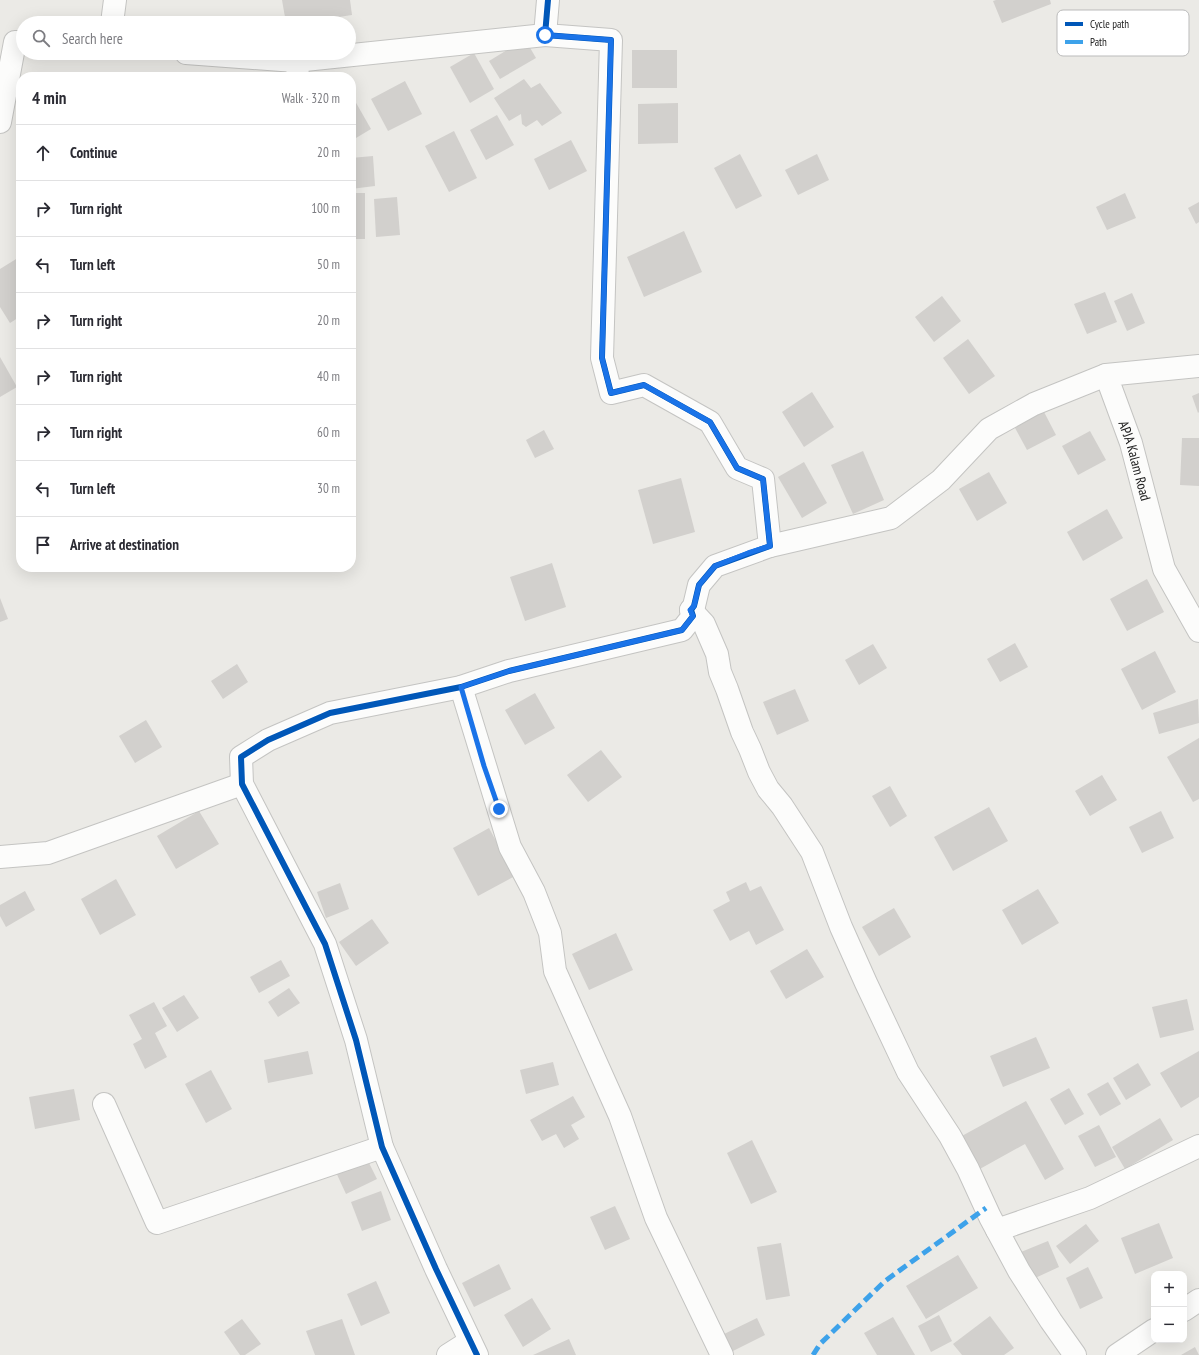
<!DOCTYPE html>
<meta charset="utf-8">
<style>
:root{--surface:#fff;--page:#f2f2f3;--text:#2b2b33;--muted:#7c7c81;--line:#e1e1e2}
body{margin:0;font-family:"PT Sans Narrow",sans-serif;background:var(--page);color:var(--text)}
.controls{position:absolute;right:12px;bottom:12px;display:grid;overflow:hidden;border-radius:8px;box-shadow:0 4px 16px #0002}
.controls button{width:36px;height:36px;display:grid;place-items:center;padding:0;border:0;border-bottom:1px solid var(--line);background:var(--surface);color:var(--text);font:20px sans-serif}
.stop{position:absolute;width:12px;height:12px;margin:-9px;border:3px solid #1a73e8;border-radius:50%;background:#fff}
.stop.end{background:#1a73e8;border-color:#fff;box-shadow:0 1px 4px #0008}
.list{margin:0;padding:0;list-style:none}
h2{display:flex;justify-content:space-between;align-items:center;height:52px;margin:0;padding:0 16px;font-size:17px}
h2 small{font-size:13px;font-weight:400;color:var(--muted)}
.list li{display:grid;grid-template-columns:26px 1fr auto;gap:12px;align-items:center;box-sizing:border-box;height:56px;padding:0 16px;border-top:1px solid var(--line)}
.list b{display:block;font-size:15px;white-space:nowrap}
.list em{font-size:13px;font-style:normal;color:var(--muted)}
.icon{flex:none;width:22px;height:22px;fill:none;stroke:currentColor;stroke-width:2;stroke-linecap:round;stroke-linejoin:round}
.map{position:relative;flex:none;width:1199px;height:1355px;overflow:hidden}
.search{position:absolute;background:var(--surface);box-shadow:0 4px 16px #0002;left:16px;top:16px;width:340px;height:44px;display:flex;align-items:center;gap:10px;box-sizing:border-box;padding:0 14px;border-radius:22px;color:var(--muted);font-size:15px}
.panel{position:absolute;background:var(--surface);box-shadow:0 4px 16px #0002;left:16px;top:72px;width:340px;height:500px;border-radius:16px}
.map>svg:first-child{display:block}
.building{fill:#d2d0cd}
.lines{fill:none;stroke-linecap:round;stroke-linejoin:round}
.street-casing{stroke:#c4c4c2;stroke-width:24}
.street{stroke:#fcfcfb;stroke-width:22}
.quiet{stroke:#3da2ea;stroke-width:5;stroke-dasharray:10 5;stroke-linecap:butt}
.cycleway-casing{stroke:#fff;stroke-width:8}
.cycleway{stroke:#0057b8;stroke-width:6}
.route{stroke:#1a73e8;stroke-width:5}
.labels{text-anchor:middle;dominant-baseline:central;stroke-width:3;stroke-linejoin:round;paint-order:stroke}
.street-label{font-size:14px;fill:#1d1d1d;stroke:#fff}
.key{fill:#fff;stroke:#bbb;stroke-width:1}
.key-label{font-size:11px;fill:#1d1d1d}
</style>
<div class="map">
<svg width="1199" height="1355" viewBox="0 0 1199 1355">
<rect width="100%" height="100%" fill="#ebeae6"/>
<!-- building -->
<g class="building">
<polygon points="282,0 350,0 352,15 298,23 286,23"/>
<polygon points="996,0 1050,0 1051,4 1002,23 993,1"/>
<polygon points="525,39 536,58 500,79 489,61"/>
<rect x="632" y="50" width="45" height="38"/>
<polygon points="474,53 494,89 470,103 450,67"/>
<polygon points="524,79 531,88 540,83 562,113 542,126 537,120 526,127 522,124 521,114 509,121 494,98"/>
<polygon points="405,81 422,114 388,131 371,99"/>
<polygon points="351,94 371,129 351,141"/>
<polygon points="678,103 678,143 638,144 638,104"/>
<polygon points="497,115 514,145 486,160 470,130"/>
<polygon points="454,131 477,178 449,192 425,146"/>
<polygon points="571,140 587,171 549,190 534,159"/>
<polygon points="740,154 762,196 736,209 714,168"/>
<polygon points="817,154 829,180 798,195 785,170"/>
<polygon points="373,156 375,186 351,189 351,158"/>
<rect x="351" y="193" width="14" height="46"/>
<polygon points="1125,193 1136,218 1107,230 1096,207"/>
<polygon points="397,197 400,235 376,237 374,199"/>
<polygon points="1199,202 1199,222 1196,224 1188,208"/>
<polygon points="684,231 702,272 644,297 627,257"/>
<polygon points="21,256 21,316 10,323 0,307 0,269"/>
<polygon points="1105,292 1117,322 1087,334 1074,304"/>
<polygon points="1132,293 1145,323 1127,331 1114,301"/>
<polygon points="942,296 961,321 934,342 915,317"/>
<polygon points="968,339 995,376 969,394 943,358"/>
<polygon points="0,357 17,387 0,397"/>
<polygon points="812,392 834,427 804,447 782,412"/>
<polygon points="1199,393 1199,412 1198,413 1192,396"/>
<polygon points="1043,410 1056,435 1027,450 1014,426"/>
<polygon points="544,430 554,449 535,458 526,440"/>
<polygon points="1090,431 1106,460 1078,475 1062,446"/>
<polygon points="1182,438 1199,438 1199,486 1180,485"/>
<polygon points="863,451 884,500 853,514 831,465"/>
<polygon points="804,462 827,503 802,518 778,477"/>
<polygon points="989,472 1007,503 977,521 959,489"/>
<polygon points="681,478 695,532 653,544 638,490"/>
<polygon points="1107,509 1123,538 1083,561 1067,532"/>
<polygon points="552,563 566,607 525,621 510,577"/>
<polygon points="1147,579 1164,612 1127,631 1110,599"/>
<polygon points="0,598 8,619 0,622"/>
<polygon points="1015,643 1028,667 1000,682 987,659"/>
<polygon points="873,644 887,668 859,685 845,660"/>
<polygon points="1155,651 1176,692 1142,710 1121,669"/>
<polygon points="237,664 248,682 223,699 211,681"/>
<polygon points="795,689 809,721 777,735 763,702"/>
<polygon points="535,693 555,728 525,745 505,710"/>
<polygon points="1198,699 1199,723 1159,734 1153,713"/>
<polygon points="146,720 162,747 135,763 119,736"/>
<polygon points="1199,738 1199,799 1193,802 1167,757"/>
<polygon points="601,750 622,777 588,802 567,775"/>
<polygon points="1102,775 1117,800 1090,816 1075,791"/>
<polygon points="890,786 907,816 890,827 872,796"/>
<polygon points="989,807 1008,841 953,871 934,837"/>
<polygon points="199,811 219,844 176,869 157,836"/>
<polygon points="1161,811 1174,838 1142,853 1129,827"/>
<polygon points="489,828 515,876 478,896 453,848"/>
<polygon points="116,879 136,915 100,935 81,899"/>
<polygon points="746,882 750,891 761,886 784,930 756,945 749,931 730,941 713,910 730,901 726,892"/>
<polygon points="340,883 349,909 326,918 317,892"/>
<polygon points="1038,889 1059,923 1022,945 1002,910"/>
<polygon points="25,891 35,910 6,927 0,916 0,905"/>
<polygon points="894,908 911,937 879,956 862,927"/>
<polygon points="372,919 389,943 356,966 339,942"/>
<polygon points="616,933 633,970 589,990 572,954"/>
<polygon points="807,949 824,977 786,999 770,971"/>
<polygon points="281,960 290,976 259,993 250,977"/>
<polygon points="289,988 300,1003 278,1017 268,1002"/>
<polygon points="184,995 199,1018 177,1032 162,1008"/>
<polygon points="1187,999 1194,1030 1160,1038 1152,1007"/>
<polygon points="154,1002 167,1026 155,1033 167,1057 145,1069 133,1044 142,1039 129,1015"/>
<polygon points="1036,1037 1050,1068 1003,1087 990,1056"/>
<polygon points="308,1051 313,1074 268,1083 264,1060"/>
<polygon points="1199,1051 1199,1097 1181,1108 1160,1073"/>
<polygon points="553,1062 559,1085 526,1094 520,1070"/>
<polygon points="1138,1063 1151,1085 1126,1100 1113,1078"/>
<polygon points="211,1070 232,1109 206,1123 185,1084"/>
<polygon points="1108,1082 1121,1104 1100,1116 1087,1094"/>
<polygon points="1069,1088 1084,1114 1065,1125 1050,1099"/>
<polygon points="74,1089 80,1120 35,1129 29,1097"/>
<polygon points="573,1096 585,1117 571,1125 579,1139 564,1148 556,1134 542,1141 530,1120"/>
<polygon points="1026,1101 1064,1169 1045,1180 1025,1144 978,1170 960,1137"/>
<polygon points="1160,1118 1173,1140 1125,1169 1112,1147"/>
<polygon points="1099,1125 1116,1157 1095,1167 1078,1136"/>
<polygon points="752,1140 777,1192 751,1204 727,1153"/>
<polygon points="364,1153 377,1179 346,1194 334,1168"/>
<polygon points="381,1191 391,1220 362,1231 351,1202"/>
<polygon points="615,1206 630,1239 605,1250 590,1217"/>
<polygon points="1159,1223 1173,1258 1135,1274 1121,1238"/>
<polygon points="1086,1224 1099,1241 1070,1264 1056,1246"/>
<polygon points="1048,1241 1059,1267 1033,1279 1021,1252"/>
<polygon points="781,1243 790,1296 766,1300 757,1247"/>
<polygon points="958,1255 978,1288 926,1319 906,1286"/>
<polygon points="499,1264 511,1289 474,1307 462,1283"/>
<polygon points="1088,1267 1103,1298 1080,1309 1066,1278"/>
<polygon points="376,1281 390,1313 361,1326 347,1294"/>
<polygon points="532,1298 551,1329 523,1347 504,1315"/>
<polygon points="939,1315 952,1341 931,1352 918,1326"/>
<polygon points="990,1316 1014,1348 1004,1355 962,1355 953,1344"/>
<polygon points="893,1317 915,1355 877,1355 864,1333"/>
<polygon points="757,1318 765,1335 727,1354 718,1337"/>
<polygon points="242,1319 261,1344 245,1355 240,1355 224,1332"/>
<polygon points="342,1319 355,1355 315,1355 306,1331"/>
<polygon points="569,1339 576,1355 533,1355"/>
<polygon points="1195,1347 1199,1355 1181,1355"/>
</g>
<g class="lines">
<defs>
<g id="street">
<polyline points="112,23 115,0"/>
<polyline points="186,53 295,61"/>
<polyline points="297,77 298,67 295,61 545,35"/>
<polyline points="0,122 15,42 23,43"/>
<path id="s1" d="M1199,366L1106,375L1131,443L1164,569L1199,631"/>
<polyline points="770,546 891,518 941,480 989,429 1034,404 1106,375"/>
<polyline points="691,610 704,624 717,654 720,672 727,689 742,732 750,749 759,772 768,789 782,806 812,852 841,927 866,983 908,1072 950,1136 968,1169 990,1217 1019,1271 1051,1321 1075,1355"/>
<polyline points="461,687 510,847 534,892 550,933 555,971 620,1116 656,1218 722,1355"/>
<polyline points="0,857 48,853 242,784"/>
<polyline points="104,1104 157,1223 382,1147"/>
<polyline points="997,1230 1090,1198 1199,1146"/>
<polyline points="1184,1310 1199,1300"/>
<polyline points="448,1355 470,1341"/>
<polyline points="477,1355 436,1269 382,1147 356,1040 325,944 242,784 241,757 268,740 330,713 461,687 509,671 682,630 693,616 691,610 694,606 699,585 715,566 770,546 763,479 737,468 710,422 644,385 611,393 602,358 611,40 545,35 548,0"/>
<polyline points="1117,1355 1154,1330"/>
</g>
</defs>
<!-- street casing -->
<use href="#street" class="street-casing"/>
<!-- street -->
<use href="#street" class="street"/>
<!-- quiet -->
<polyline class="quiet" points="813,1355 820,1344 885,1281 986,1208"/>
<defs>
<polyline id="cycleway" points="477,1355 436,1269 382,1147 356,1040 325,944 242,784 241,757 268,740 330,713 461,687 509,671 682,630 693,616 691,610 694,606 699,585 715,566 770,546 763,479 737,468 710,422 644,385 611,393 602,358 611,40 545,35 548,0"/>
</defs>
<!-- cycleway casing -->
<use href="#cycleway" class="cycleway-casing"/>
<!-- cycleway -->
<use href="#cycleway" class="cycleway"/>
</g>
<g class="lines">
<!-- route -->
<polyline class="route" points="499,809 484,766 461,687 509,671 682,630 693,616 690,610 694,606 699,585 715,566 748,553 770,546 763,479 737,468 710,422 644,385 611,393 602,358 611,40 545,35"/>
</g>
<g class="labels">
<!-- street labels -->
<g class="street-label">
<text stroke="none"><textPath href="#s1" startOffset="184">APJA Kalam Road</textPath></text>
</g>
</g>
<!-- legend -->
<rect x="1057" y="10" width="132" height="46" rx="6" class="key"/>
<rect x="1065" y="22" width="18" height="4" fill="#0057b8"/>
<rect x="1065" y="40" width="18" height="4" fill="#3da2ea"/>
<g class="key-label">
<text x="1090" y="28">Cycle path</text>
<text x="1090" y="46">Path</text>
</g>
</svg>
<div class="controls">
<button>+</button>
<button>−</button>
</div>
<div class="stop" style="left:545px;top:35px"></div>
<div class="stop end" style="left:499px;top:809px"></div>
<div class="search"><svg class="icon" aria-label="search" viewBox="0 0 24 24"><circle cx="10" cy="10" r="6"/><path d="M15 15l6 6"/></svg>Search here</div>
<section class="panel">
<h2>4 min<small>Walk · 320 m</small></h2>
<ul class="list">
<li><svg class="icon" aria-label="ahead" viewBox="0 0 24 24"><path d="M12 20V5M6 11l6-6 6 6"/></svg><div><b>Continue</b></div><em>20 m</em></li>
<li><svg class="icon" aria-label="right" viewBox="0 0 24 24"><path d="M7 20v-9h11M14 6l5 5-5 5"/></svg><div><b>Turn right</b></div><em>100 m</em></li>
<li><svg class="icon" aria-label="left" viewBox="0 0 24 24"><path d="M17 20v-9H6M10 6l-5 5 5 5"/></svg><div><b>Turn left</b></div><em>50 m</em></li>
<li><svg class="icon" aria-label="right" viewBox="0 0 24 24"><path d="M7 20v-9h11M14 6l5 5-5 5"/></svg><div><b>Turn right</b></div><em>20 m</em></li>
<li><svg class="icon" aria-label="right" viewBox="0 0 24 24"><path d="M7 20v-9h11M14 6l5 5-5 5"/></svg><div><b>Turn right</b></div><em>40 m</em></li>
<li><svg class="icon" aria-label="right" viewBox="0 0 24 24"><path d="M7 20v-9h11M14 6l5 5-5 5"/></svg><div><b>Turn right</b></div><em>60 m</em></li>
<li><svg class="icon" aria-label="left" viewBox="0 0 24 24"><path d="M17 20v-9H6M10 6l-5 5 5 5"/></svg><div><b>Turn left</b></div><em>30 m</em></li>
<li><svg class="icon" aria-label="arrive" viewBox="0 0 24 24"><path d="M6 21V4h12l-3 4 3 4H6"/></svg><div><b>Arrive at destination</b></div></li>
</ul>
</section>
</div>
